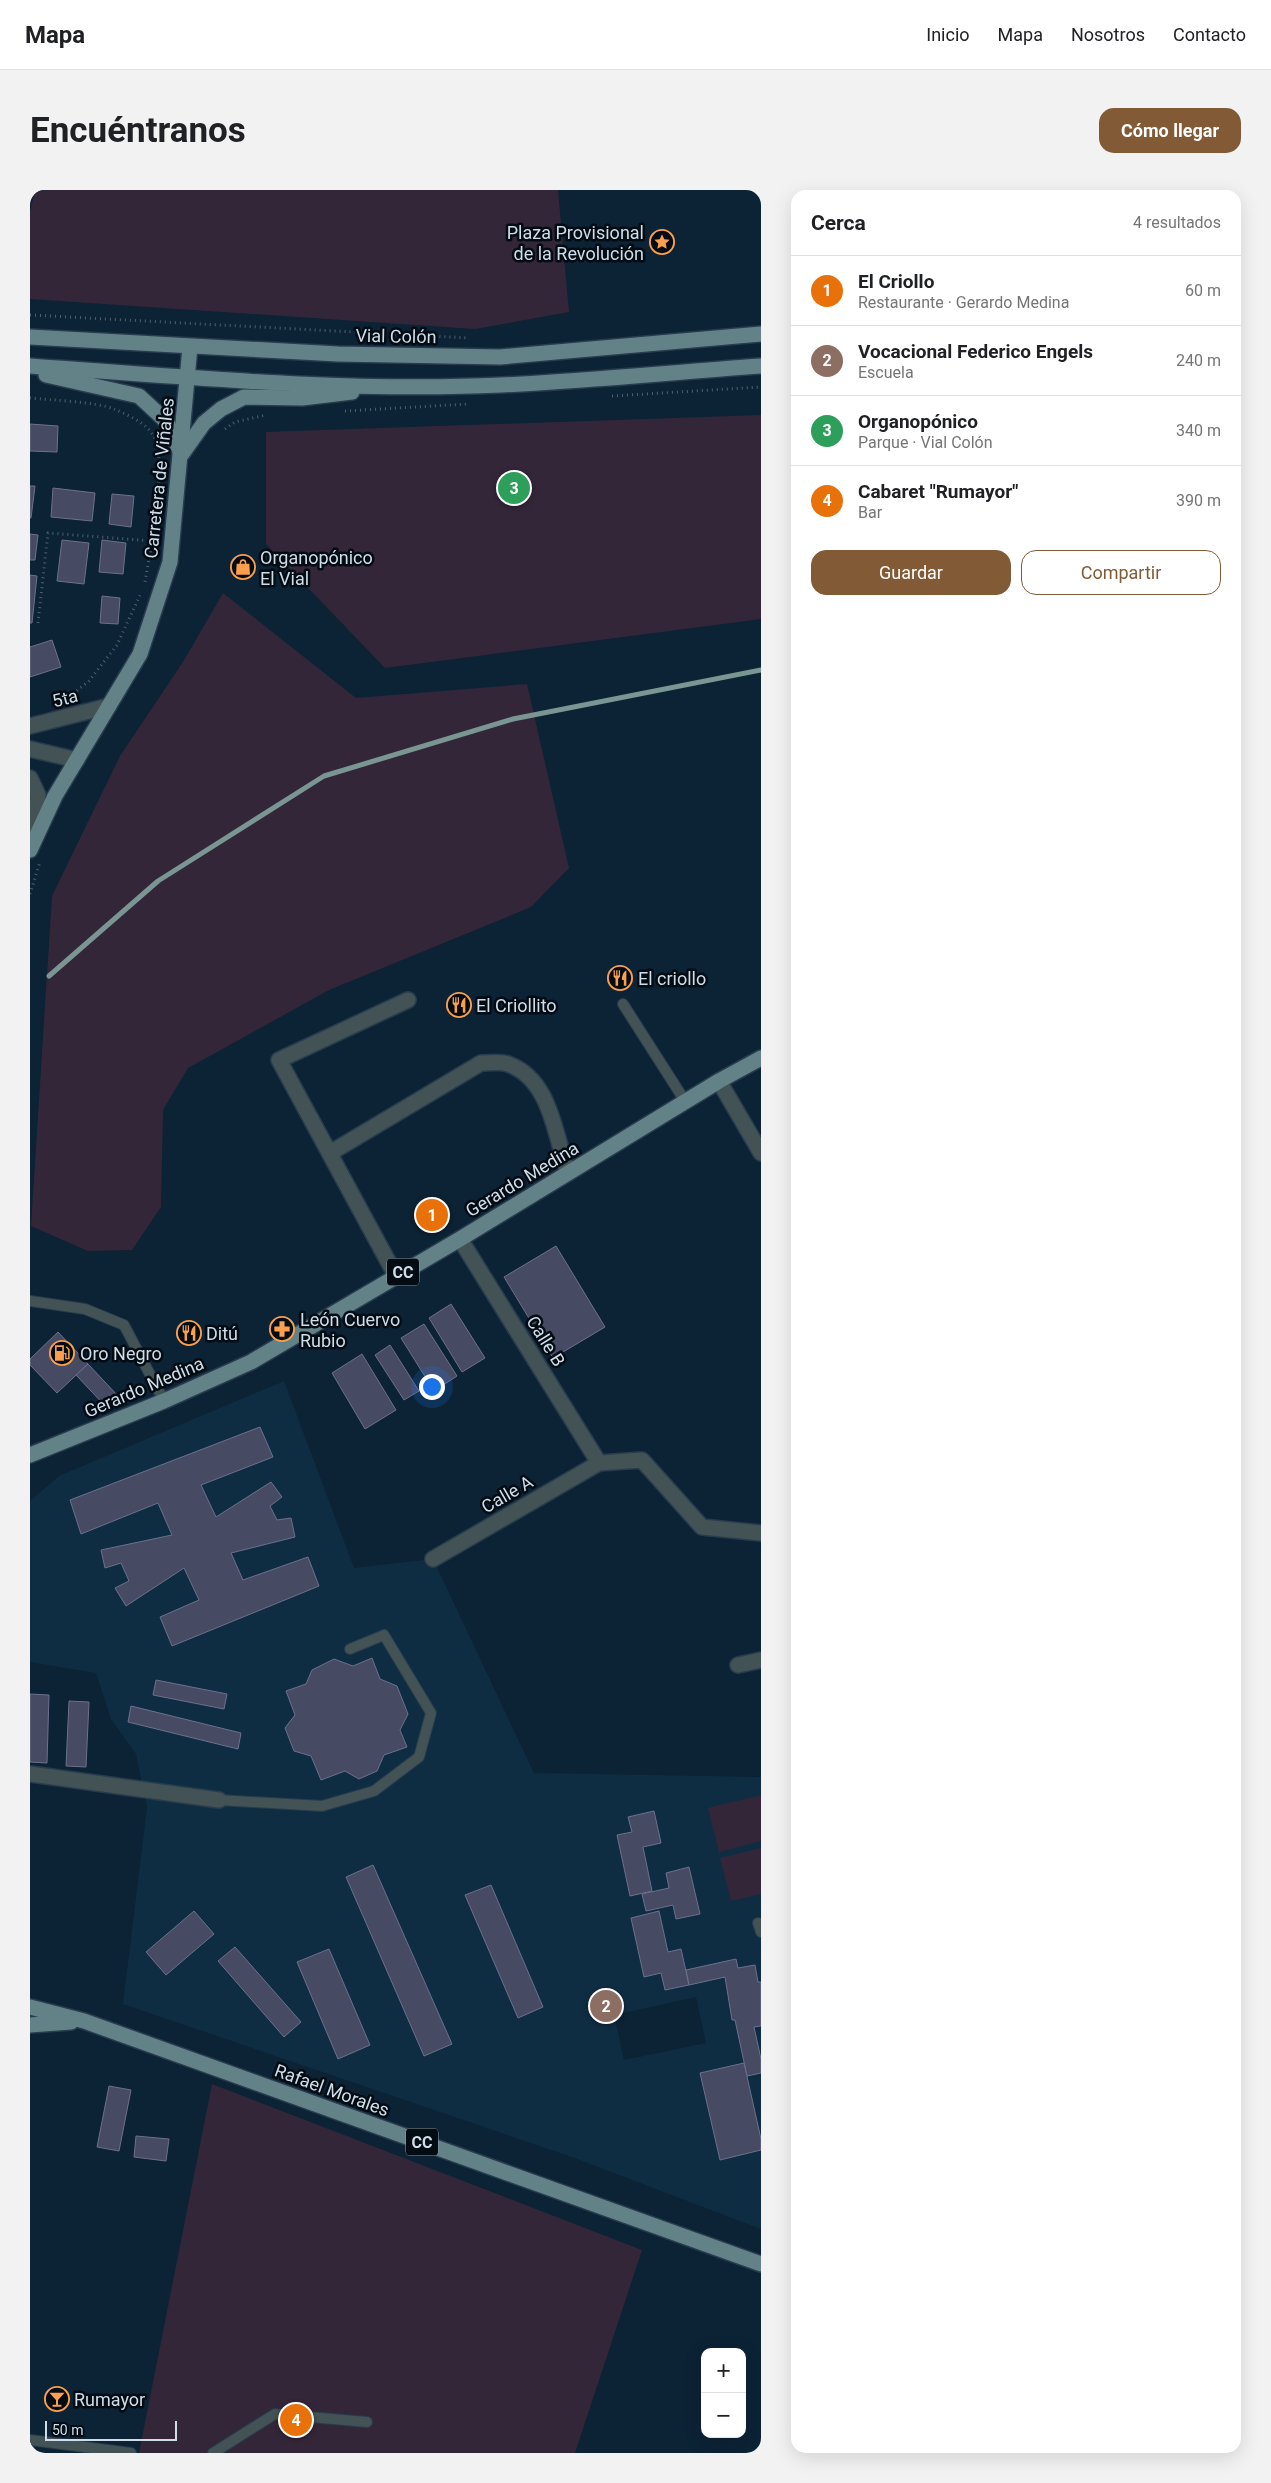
<!DOCTYPE html>
<html lang="es">
<meta charset="utf-8">
<style>
:root{--surface:#fff;--page:#f2f2f2;--text:#202124;--muted:#757577;--line:#e0e0e0;--accent:#825a36}
body{margin:0;font-family:Roboto,sans-serif;background:var(--page);color:var(--text)}
.controls{position:absolute;right:15px;bottom:15px;display:grid;overflow:hidden;border-radius:10px;box-shadow:0 5px 20px #0002}
.controls button{width:45px;height:45px;display:grid;place-items:center;padding:0;border:0;border-bottom:1px solid var(--line);background:var(--surface);color:var(--text);font:25px sans-serif}
.scale{position:absolute;left:15px;bottom:12px;width:132px;box-sizing:border-box;padding-left:5px;border:2px solid #cfdde9;border-top:0;font-size:14px;line-height:18px;white-space:nowrap;color:#cfdde9;-webkit-text-stroke:4px #030b13;paint-order:stroke}
.you{position:absolute;left:401px;top:1196px;width:18px;height:18px;margin:-12px;border:4px solid #fff;border-radius:50%;background:#1a73e8;box-shadow:0 0 0 8px #1a73e833}
.badge{display:grid;place-items:center;width:32px;height:32px;border-radius:50%;background:var(--accent);color:#fff;font-size:16px;font-weight:700}
.pin{position:absolute;translate:-50% -50%;border:2px solid #fff;box-shadow:0 1px 5px #0006}
.list{margin:0;padding:0;list-style:none}
h2{display:flex;justify-content:space-between;align-items:center;height:65px;margin:0;padding:0 20px;font-size:21px}
h2 small{font-size:16px;font-weight:400;color:var(--muted)}
.list li{display:grid;grid-template-columns:32px 1fr auto;gap:15px;align-items:center;box-sizing:border-box;height:70px;padding:0 20px;border-top:1px solid var(--line)}
.list b{display:block;font-size:19px;white-space:nowrap}
.list p{margin:0;font-size:16px;white-space:nowrap;color:var(--muted)}
.list em{font-size:16px;font-style:normal;color:var(--muted)}
.actions{display:flex;gap:10px;padding:15px 20px}
.actions a{flex:1;padding:11px 0;border:1px solid var(--accent);border-radius:15px;text-align:center;font-size:18px;color:var(--accent)}
.actions .main{background:var(--accent);color:#fff}
.map{position:relative;flex:none;width:731px;height:2263px;overflow:hidden;border-radius:15px}
header{display:flex;align-items:center;gap:30px;box-sizing:border-box;height:70px;padding:0 25px;background:var(--surface);border-bottom:1px solid var(--line)}
header strong{font-size:24px}
nav{display:flex;gap:28px;margin-inline-start:auto;font-size:18px}
.intro{display:flex;align-items:center;justify-content:space-between;box-sizing:border-box;height:120px;padding:0 30px}
h1{margin:0;font-size:35px}
.button{padding:12px 22px;border-radius:15px;background:var(--accent);color:#fff;font-size:18px;font-weight:700}
main{display:flex;gap:30px;padding:0 30px}
aside{flex:1;background:var(--surface);border-radius:15px;box-shadow:0 5px 20px #0002}
.map>svg:first-child{display:block}
.built{fill:#0f2d42;fill-rule:evenodd}
.green{fill:#342639}
.lines{fill:none;stroke-linecap:round;stroke-linejoin:round}
.stream{stroke:#799692;stroke-width:5}
.building{fill:#474a63;stroke:#6d708d}
.service-casing{stroke:#273c4e;stroke-width:12}
.minor-casing{stroke:#273c4e;stroke-width:18}
.tertiary-casing{stroke:#273c4e;stroke-width:18}
.primary-casing{stroke:#273c4e;stroke-width:18}
.path{stroke:#4d6171;stroke-width:3;stroke-dasharray:1 4;stroke-linecap:butt}
.service{stroke:#435254;stroke-width:10}
.minor{stroke:#435254;stroke-width:15}
.tertiary{stroke:#435254;stroke-width:15}
.primary{stroke:#638288;stroke-width:15}
.labels{text-anchor:middle;dominant-baseline:central;stroke-width:5;stroke-linejoin:round;paint-order:stroke}
.shield{fill:#030b13;stroke:#929ea9;stroke-width:1}
.shield-label{font-size:16px;font-weight:bold;fill:#cfdde9}
.poi-label{font-size:18px;fill:#cfdde9;stroke:#030b13;text-anchor:start}
.street-label{font-size:18px;fill:#cfdde9;stroke:#030b13}
</style>
<header>
<strong>Mapa</strong>
<nav><a>Inicio</a><a>Mapa</a><a>Nosotros</a><a>Contacto</a></nav>
</header>
<div class="intro"><h1>Encuéntranos</h1><a class="button">Cómo llegar</a></div>
<main>
<div class="map">
<svg width="731" height="2263" viewBox="0 0 731 2263">
<rect width="100%" height="100%" fill="#0c2235"/>
<!-- built -->
<path class="built" d="M254,1191L324,1378L403,1369L504,1583L731,1587V2039L542,1967L93,1814L117,1617L106,1564L81,1529L66,1483L0,1472V1311L29,1286ZM666,1807L676,1853L594,1870L584,1825Z"/>
<!-- green -->
<g class="green">
<polygon points="5,0 528,0 539,122 445,139 0,109 0,22"/>
<polygon points="731,225 731,429 355,478 236,354 236,242"/>
<polygon points="193,403 326,508 497,494 539,678 501,717 299,800 158,878 133,920 131,1017 102,1060 58,1061 1,1036 22,706 90,566 153,472"/>
<polygon points="731,1605 731,1651 689,1662 678,1618"/>
<polygon points="731,1658 731,1704 701,1711 690,1668"/>
<polygon points="182,1894 612,2060 545,2263 109,2263"/>
</g>
<g class="lines">
<!-- stream -->
<polyline class="stream" points="19,786 128,691 294,586 483,529 731,480"/>
</g>
<!-- building -->
<g class="building">
<polygon points="0,234 28,236 27,262 0,261"/>
<polygon points="0,296 5,296 1,328 0,328"/>
<polygon points="23,298 65,303 62,331 21,327"/>
<polygon points="82,304 104,306 101,337 79,334"/>
<polygon points="0,344 8,345 5,370 0,370"/>
<polygon points="32,350 59,353 54,394 27,391"/>
<polygon points="72,350 96,353 93,384 69,382"/>
<polygon points="0,385 7,386 2,433 0,433"/>
<polygon points="72,406 90,408 88,434 70,433"/>
<polygon points="22,450 31,477 0,487 0,457"/>
<polygon points="526,1056 575,1137 523,1168 474,1087"/>
<polygon points="421,1114 455,1168 432,1182 399,1128"/>
<polygon points="394,1134 427,1186 404,1201 371,1148"/>
<polygon points="28,1142 58,1174 27,1203 0,1175 0,1169"/>
<polygon points="360,1155 389,1201 374,1210 345,1165"/>
<polygon points="332,1164 366,1220 335,1239 302,1183"/>
<polygon points="58,1174 89,1207 77,1218 46,1185"/>
<polygon points="230,1237 243,1267 171,1295 186,1327 241,1292 252,1307 240,1316 247,1330 261,1328 265,1347 201,1363 213,1390 278,1367 289,1396 142,1456 130,1427 169,1410 154,1378 96,1416 85,1398 99,1391 91,1373 75,1378 71,1360 142,1345 128,1313 51,1344 40,1310"/>
<polygon points="342,1468 350,1489 367,1496 378,1524 370,1540 377,1557 354,1565 347,1581 329,1589 315,1581 291,1590 281,1566 264,1561 255,1538 265,1525 256,1501 276,1494 282,1480 304,1469 323,1476"/>
<polygon points="126,1490 197,1504 194,1519 123,1505"/>
<polygon points="0,1504 19,1505 17,1573 0,1572"/>
<polygon points="39,1511 59,1512 56,1577 36,1576"/>
<polygon points="101,1516 211,1543 208,1559 98,1532"/>
<polygon points="624,1621 631,1653 613,1657 622,1701 600,1706 587,1645 602,1642 598,1627"/>
<polygon points="343,1675 422,1854 394,1866 316,1687"/>
<polygon points="659,1677 670,1724 646,1729 643,1715 616,1721 612,1704 639,1698 636,1683"/>
<polygon points="461,1695 513,1817 488,1828 435,1705"/>
<polygon points="164,1721 184,1744 136,1785 116,1762"/>
<polygon points="629,1721 638,1762 651,1759 659,1795 635,1800 631,1783 614,1787 601,1728"/>
<polygon points="205,1757 271,1832 254,1847 188,1771"/>
<polygon points="299,1759 340,1855 308,1869 267,1772"/>
<polygon points="706,1769 708,1778 725,1775 728,1792 731,1792 731,1836 724,1837 731,1869 731,1883 717,1886 705,1830 702,1830 695,1787 659,1795 656,1780"/>
<polygon points="714,1873 731,1949 731,1960 690,1970 670,1883"/>
<polygon points="79,1896 101,1900 89,1961 67,1957"/>
<polygon points="106,1946 139,1949 136,1971 104,1967"/>
</g>
<g class="lines">
<defs>
<g id="service">
<polyline points="593,814 655,911"/>
<polyline points="0,1111 55,1119 94,1135 134,1211"/>
<polyline points="189,1610 292,1616 344,1601 389,1567 401,1523 354,1445 320,1459"/>
<polyline points="728,1733 731,1742"/>
<polyline points="0,2250 101,2263"/>
<polyline points="183,2263 245,2224 337,2232"/>
</g>
<g id="minor">
<polyline points="689,891 731,963"/>
<path d="M300,963L451,873C459,873 471,871 478,874C521,889 525,946 538,983"/>
<polyline points="430,1049 569,1273"/>
<polyline points="366,1086 249,870 378,810"/>
<polyline points="403,1369 569,1273 612,1270 672,1337 731,1343"/>
<polyline points="708,1475 731,1470"/>
<polyline points="0,1584 189,1610"/>
</g>
<g id="tertiary">
<polyline points="0,536 79,516"/>
<polyline points="0,559 47,570"/>
<polyline points="0,588 8,605 5,647"/>
</g>
<g id="primary">
<polyline points="0,147 308,164 470,167 731,144"/>
<path d="M0,176C155,187 316,202 471,195C558,191 645,182 731,176"/>
<polyline points="16,185 109,206 136,231 150,261"/>
<polyline points="152,264 174,233 191,219 214,207 272,208 322,202"/>
<polyline points="0,660 25,606 110,464 140,372 160,157"/>
<polyline points="0,1265 134,1211 221,1172 430,1049 689,891 731,868"/>
<polyline points="0,1817 54,1831 731,2074"/>
<polyline points="0,1835 41,1832"/>
</g>
</defs>
<!-- service casing -->
<use href="#service" class="service-casing"/>
<!-- minor casing -->
<use href="#minor" class="minor-casing"/>
<!-- tertiary casing -->
<use href="#tertiary" class="tertiary-casing"/>
<!-- primary casing -->
<use href="#primary" class="primary-casing"/>
<!-- path -->
<g class="path">
<polyline points="0,125 439,148"/>
<polyline points="582,206 731,197"/>
<path d="M0,208C20,210 67,212 84,219C98,225 117,233 124,247C138,274 120,361 115,392"/>
<polyline points="315,221 438,214"/>
<polyline points="195,239 205,232 236,225"/>
<polyline points="8,433 18,343 122,351"/>
<polyline points="35,510 59,491 87,455 111,403"/>
<polyline points="0,704 10,672"/>
</g>
<!-- service -->
<use href="#service" class="service"/>
<!-- minor -->
<use href="#minor" class="minor"/>
<!-- tertiary -->
<use href="#tertiary" class="tertiary"/>
<!-- primary -->
<use href="#primary" class="primary"/>
</g>
<!-- icons -->
<defs>
<symbol id="sight-ring" viewBox="-11 -11 22 22"><circle r="9.5" fill="#030b13" stroke="#f99f4d" stroke-width="1.5"/><path d="M0-6L1.8-2.2L6-1.7L2.9 1.2L3.7 5.4L0 3.3L-3.7 5.4L-2.9 1.2L-6-1.7L-1.8-2.2Z" fill="#f99f4d"/></symbol>
<symbol id="shop-ring" viewBox="-11 -11 22 22"><circle r="9.5" fill="#030b13" stroke="#f99f4d" stroke-width="1.5"/><path d="M-5-2.5h2.3a2.7 3.5 0 0 1 5.4 0H5L5.5 6h-11ZM-1.5-2.5h3a1.5 2.3 0 0 0-3 0Z" fill="#f99f4d"/></symbol>
<symbol id="restaurant-ring" viewBox="-11 -11 22 22"><circle r="9.5" fill="#030b13" stroke="#f99f4d" stroke-width="1.5"/><path d="M-5-6h1v4h1v-4h1v4h1v-4h1v5L-1.5 .5V6h-2V.5L-5-1ZM5-6V6H3V1.5H1.5Q1.5-4 5-6Z" fill="#f99f4d"/></symbol>
<symbol id="pharmacy-ring" viewBox="-11 -11 22 22"><circle r="9.5" fill="#030b13" stroke="#f99f4d" stroke-width="1.5"/><path d="M-2-6h4v4h4v4h-4v4h-4v-4h-4v-4h4Z" fill="#f99f4d"/></symbol>
<symbol id="fuel-ring" viewBox="-11 -11 22 22"><circle r="9.5" fill="#030b13" stroke="#f99f4d" stroke-width="1.5"/><path d="M-5.5-6h7V0h2V4h1.3V-2.5L3-4.5l.8-.8L6-3V5H2.5V1h-1V6h-7ZM-4.2-4.7v3.2H.2V-4.7Z" fill="#f99f4d"/></symbol>
<symbol id="bar-ring" viewBox="-11 -11 22 22"><circle r="9.5" fill="#030b13" stroke="#f99f4d" stroke-width="1.5"/><path d="M-6-5H6L.8 .8V4.5H3.5V6h-7V4.5H-.8V.8Z" fill="#f99f4d"/></symbol>
</defs>
<g fill-rule="evenodd">
<use href="#sight-ring" x="618" y="38" width="28" height="28"/>
<use href="#shop-ring" x="199" y="363" width="28" height="28"/>
<use href="#restaurant-ring" x="576" y="774" width="28" height="28"/>
<use href="#restaurant-ring" x="415" y="801" width="28" height="28"/>
<use href="#pharmacy-ring" x="238" y="1125" width="28" height="28"/>
<use href="#restaurant-ring" x="145" y="1129" width="28" height="28"/>
<use href="#fuel-ring" x="18" y="1149" width="28" height="28"/>
<use href="#bar-ring" x="13" y="2195" width="28" height="28"/>
</g>
<g class="labels">
<!-- shield labels -->
<g class="shield">
<rect x="357" y="1068.5" width="32" height="27" rx="4"/>
<rect x="376" y="1938.5" width="32" height="27" rx="4"/>
</g>
<g class="shield-label">
<text x="373" y="1082">CC</text>
<text x="392" y="1952">CC</text>
</g>
<!-- poi labels -->
<g class="poi-label">
<text x="614" y="42" text-anchor="end">Plaza Provisional<tspan x="614" dy="21">de la Revolución</tspan></text>
<text x="230" y="367">Organopónico<tspan x="230" dy="21">El Vial</tspan></text>
<text x="608" y="788">El criollo</text>
<text x="446" y="815">El Criollito</text>
<text x="270" y="1129">León Cuervo<tspan x="270" dy="21">Rubio</tspan></text>
<text x="176" y="1143">Ditú</text>
<text x="50" y="1163">Oro Negro</text>
<text x="44" y="2209">Rumayor</text>
</g>
<!-- street labels -->
<g class="street-label">
<text transform="translate(366 146) rotate(1)">Vial Colón</text>
<text transform="translate(129 288) rotate(-84)">Carretera de Viñales</text>
<text transform="translate(35 508) rotate(-14)">5ta</text>
<text transform="translate(492 989) rotate(-31)">Gerardo Medina</text>
<text transform="translate(516 1151) rotate(58)">Calle B</text>
<text transform="translate(114 1197) rotate(-23)">Gerardo Medina</text>
<text transform="translate(477 1304) rotate(-30)">Calle A</text>
<text transform="translate(302 1900) rotate(20)">Rafael Morales</text>
</g>
</g>
</svg>
<div class="controls">
<button>+</button>
<button>−</button>
</div>
<div class="scale">50 m</div>
<div class="you"></div>
<div class="pin badge" style="left:402px;top:1025px;background:#e8710a">1</div>
<div class="pin badge" style="left:576px;top:1816px;background:#8d6e63">2</div>
<div class="pin badge" style="left:484px;top:298px;background:#2e9e5b">3</div>
<div class="pin badge" style="left:266px;top:2230px;background:#e8710a">4</div>
</div>
<aside>
<h2>Cerca<small>4 resultados</small></h2>
<ul class="list">
<li><span class="badge" style="background:#e8710a">1</span><div><b>El Criollo</b><p>Restaurante · Gerardo Medina</p></div><em>60 m</em></li>
<li><span class="badge" style="background:#8d6e63">2</span><div><b>Vocacional Federico Engels</b><p>Escuela</p></div><em>240 m</em></li>
<li><span class="badge" style="background:#2e9e5b">3</span><div><b>Organopónico</b><p>Parque · Vial Colón</p></div><em>340 m</em></li>
<li><span class="badge" style="background:#e8710a">4</span><div><b>Cabaret &quot;Rumayor&quot;</b><p>Bar</p></div><em>390 m</em></li>
</ul>
<div class="actions"><a class="main">Guardar</a><a>Compartir</a></div>
</aside>
</main>
